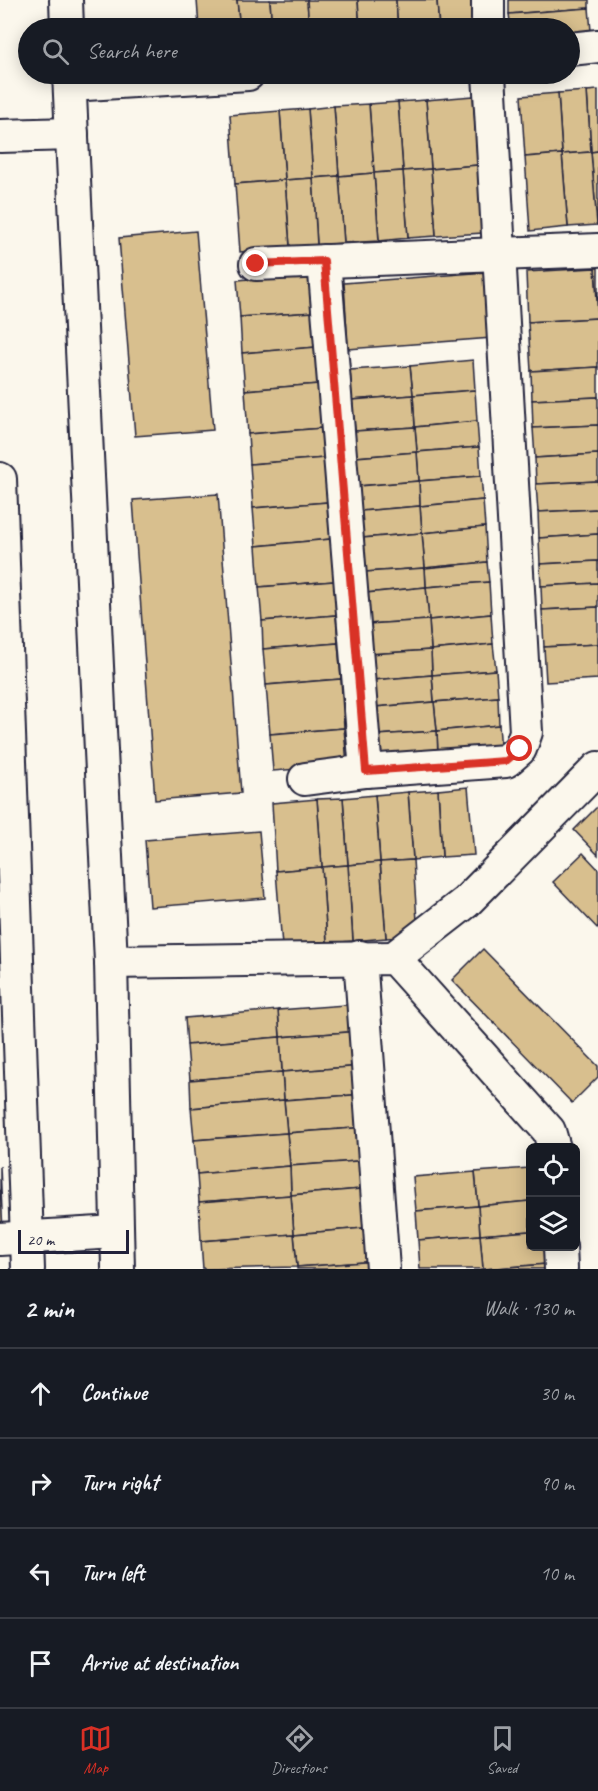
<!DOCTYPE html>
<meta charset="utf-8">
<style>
:root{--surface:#171b24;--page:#20242c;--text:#f1f3f6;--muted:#9ea1a6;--line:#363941;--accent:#d93025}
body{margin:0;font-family:Caveat,sans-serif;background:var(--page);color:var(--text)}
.controls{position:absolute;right:18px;bottom:18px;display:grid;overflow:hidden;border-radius:9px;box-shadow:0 3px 15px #0003}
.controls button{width:54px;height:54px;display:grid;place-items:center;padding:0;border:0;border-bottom:2px solid var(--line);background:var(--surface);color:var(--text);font:30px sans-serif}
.scale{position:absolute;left:18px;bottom:15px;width:111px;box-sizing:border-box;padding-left:6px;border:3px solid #22223b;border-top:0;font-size:16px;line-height:21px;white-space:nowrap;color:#22223b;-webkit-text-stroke:4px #fbf7ec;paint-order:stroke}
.stop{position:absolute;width:18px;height:18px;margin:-14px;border:4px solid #d93025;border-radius:50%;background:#fff}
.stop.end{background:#d93025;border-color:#fff;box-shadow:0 2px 6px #0008}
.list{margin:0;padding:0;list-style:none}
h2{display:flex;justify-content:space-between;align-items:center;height:78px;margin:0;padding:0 24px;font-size:26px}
h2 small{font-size:20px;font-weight:400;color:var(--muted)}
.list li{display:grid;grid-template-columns:39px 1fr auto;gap:18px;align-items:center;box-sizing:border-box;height:90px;padding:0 24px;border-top:2px solid var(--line)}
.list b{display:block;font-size:22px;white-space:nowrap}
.list em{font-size:20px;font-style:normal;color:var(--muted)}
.icon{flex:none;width:33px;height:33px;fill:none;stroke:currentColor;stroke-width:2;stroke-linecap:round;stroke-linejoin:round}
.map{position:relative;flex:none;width:598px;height:1269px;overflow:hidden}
.search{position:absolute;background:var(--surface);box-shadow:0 3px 15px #0003;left:18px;right:18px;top:18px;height:66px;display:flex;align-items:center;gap:15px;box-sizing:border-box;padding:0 21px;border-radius:33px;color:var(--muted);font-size:22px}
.sheet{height:438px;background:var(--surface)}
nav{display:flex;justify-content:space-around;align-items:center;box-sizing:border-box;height:84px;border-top:2px solid var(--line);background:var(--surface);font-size:16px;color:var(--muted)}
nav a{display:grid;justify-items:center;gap:3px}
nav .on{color:var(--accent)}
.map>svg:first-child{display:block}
.building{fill:#d8bf8e;stroke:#22223b;stroke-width:1.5}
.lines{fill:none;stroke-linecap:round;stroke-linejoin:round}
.street-casing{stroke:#22223b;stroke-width:36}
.street{stroke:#fbf7ec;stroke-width:32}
.route{stroke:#d93025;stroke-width:8}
</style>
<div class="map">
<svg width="598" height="1269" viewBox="0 0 598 1269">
<rect width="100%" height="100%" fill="#fbf7ec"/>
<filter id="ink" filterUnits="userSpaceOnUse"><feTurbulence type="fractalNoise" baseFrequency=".0167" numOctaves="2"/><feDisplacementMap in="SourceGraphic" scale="12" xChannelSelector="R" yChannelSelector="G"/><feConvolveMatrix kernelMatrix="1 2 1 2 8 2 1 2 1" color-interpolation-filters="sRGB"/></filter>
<g filter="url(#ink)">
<!-- building -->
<g class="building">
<polygon points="197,0 237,0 240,28 199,28"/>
<polygon points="237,0 270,0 272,28 240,28"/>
<polygon points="270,0 307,0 309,28 272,28"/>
<polygon points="307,0 358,0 360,28 309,28"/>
<polygon points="358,0 396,0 398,28 360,28"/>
<polygon points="396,0 437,0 439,28 398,28"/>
<polygon points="437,0 479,0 481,28 439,28"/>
<polygon points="509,0 589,0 589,8 509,14"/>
<polygon points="589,8 591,31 570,32 570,28 511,28 509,14"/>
<polygon points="598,90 598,151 591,152 587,91"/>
<polygon points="587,91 591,152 562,154 558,93"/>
<polygon points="558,93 562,154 525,157 521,96"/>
<polygon points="473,96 478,165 431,169 426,100"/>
<polygon points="426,100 431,169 403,171 398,102"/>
<polygon points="398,102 403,171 374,173 369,104"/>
<polygon points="369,104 374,173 339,176 334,106"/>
<polygon points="334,106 339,176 313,178 308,109"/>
<polygon points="308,109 313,178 285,180 280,111"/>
<polygon points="280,111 285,180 235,184 230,115"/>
<polygon points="598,151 598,225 597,225 591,152"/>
<polygon points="591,152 597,225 568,227 562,154"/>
<polygon points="562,154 568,227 530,231 525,157"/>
<polygon points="478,165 483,233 436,236 431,169"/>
<polygon points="431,169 436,236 408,238 403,171"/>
<polygon points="403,171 408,238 379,241 374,173"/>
<polygon points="374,173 379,241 344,243 339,176"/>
<polygon points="339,176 344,243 317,245 313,178"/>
<polygon points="313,178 317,245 290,247 285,180"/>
<polygon points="285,180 290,247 240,252 235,184"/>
<polygon points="196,231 213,430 135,436 119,238"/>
<polygon points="595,268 598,268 598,318"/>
<polygon points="595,268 598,318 528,322 526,272"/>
<polygon points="487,272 492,338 348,349 344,283"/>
<polygon points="312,274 314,312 240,317 237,280"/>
<polygon points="314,312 317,347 242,353 240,317"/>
<polygon points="598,318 598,367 531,371 528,322"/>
<polygon points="317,347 319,384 245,390 242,353"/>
<polygon points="473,360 475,390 413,395 410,366"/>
<polygon points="410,366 413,395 352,400 350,370"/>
<polygon points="598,367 598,397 532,400 531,371"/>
<polygon points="319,384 323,428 248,434 245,390"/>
<polygon points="475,390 477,421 415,427 413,395"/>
<polygon points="413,395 415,427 355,431 352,400"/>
<polygon points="598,397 598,425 533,428 532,400"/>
<polygon points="477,421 479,447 417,452 415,427"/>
<polygon points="598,425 598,454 535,458 533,428"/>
<polygon points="415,427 417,452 356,457 355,431"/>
<polygon points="323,428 325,458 250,464 248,434"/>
<polygon points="479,447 481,476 419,481 417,452"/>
<polygon points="417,452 419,481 358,486 356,457"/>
<polygon points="598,454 598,481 536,484 535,458"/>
<polygon points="325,458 328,502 253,508 250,464"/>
<polygon points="481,476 483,500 420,506 419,481"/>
<polygon points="419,481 420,506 361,511 358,486"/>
<polygon points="598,481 598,509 538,512 536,484"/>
<polygon points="218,494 241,793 155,800 133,500"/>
<polygon points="483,500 485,527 422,533 420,506"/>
<polygon points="328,502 331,539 256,546 253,508"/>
<polygon points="420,506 422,533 362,538 361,511"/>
<polygon points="598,509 598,534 539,538 538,512"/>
<polygon points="485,527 487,562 425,568 422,533"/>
<polygon points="422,533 425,568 365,572 362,538"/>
<polygon points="598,534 598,561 540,564 539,538"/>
<polygon points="331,539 334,581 259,587 256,546"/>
<polygon points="598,561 598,583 541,586 540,564"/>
<polygon points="487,562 489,582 426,587 425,568"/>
<polygon points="425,568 426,587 366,593 365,572"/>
<polygon points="334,581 336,615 262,621 259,587"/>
<polygon points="489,582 491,614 429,620 426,587"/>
<polygon points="598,583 598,607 542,610 541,586"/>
<polygon points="426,587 429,620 368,624 366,593"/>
<polygon points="598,607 598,644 544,647 542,610"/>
<polygon points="491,614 493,644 431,650 429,620"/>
<polygon points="336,615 338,643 263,649 262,621"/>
<polygon points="429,620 431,650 370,654 368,624"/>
<polygon points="338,643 341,679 266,685 263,649"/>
<polygon points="493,644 496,670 432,675 431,650"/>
<polygon points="598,644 598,679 546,682 544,647"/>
<polygon points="431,650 432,675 373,680 370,654"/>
<polygon points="496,670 498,697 434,702 432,675"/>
<polygon points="432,675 434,702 375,707 373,680"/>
<polygon points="341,679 344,728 270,734 266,685"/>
<polygon points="498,697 499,725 437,731 434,702"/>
<polygon points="434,702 437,731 377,735 375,707"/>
<polygon points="499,725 501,750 438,756 437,731"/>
<polygon points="344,728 347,765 273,771 270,734"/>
<polygon points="437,731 438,756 379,761 377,735"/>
<polygon points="468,787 474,855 442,857 438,790"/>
<polygon points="438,790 442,857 413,860 408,792"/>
<polygon points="408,792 413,860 380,862 375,795"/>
<polygon points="375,795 380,862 348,865 343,798"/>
<polygon points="343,798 348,865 322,867 317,799"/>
<polygon points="317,799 322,867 276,871 272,803"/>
<polygon points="598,806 598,855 574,830"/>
<polygon points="259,831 265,898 150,907 145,840"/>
<polygon points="583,853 598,869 598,929 553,882"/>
<polygon points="413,860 418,936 386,938 380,862"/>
<polygon points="380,862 386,938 353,941 348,865"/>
<polygon points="348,865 353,941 327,943 322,867"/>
<polygon points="322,867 327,943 282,946 276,871"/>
<polygon points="483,949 598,1066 598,1077 572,1103 452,980"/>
<polygon points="359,1004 362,1031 280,1037 278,1010"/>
<polygon points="278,1010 280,1037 187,1045 185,1018"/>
<polygon points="362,1031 364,1066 282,1072 280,1037"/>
<polygon points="280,1037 282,1072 190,1080 187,1045"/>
<polygon points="364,1066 366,1094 284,1100 282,1072"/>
<polygon points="282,1072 284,1100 191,1108 190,1080"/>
<polygon points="366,1094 368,1127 287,1133 284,1100"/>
<polygon points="284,1100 287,1133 194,1140 191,1108"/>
<polygon points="368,1127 371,1160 290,1166 287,1133"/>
<polygon points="287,1133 290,1166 197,1174 194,1140"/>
<polygon points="371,1160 373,1188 291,1195 290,1166"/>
<polygon points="0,1166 3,1233 0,1233"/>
<polygon points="290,1166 291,1195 199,1202 197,1174"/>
<polygon points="530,1168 530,1201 478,1206 475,1172"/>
<polygon points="475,1172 478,1206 416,1211 413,1177"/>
<polygon points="373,1188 376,1227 294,1234 291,1195"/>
<polygon points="291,1195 294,1234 201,1241 199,1202"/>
<polygon points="530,1201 530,1231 480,1235 478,1206"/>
<polygon points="478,1206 480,1235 418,1240 416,1211"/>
<polygon points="376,1227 378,1261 297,1267 294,1234"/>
<polygon points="530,1231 530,1246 546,1246 547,1264 483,1269 480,1235"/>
<polygon points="294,1234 297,1267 203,1269 201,1241"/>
<polygon points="480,1235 483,1269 420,1269 418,1240"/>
<polygon points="378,1261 379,1269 297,1269 297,1267"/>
<polygon points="547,1264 547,1269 485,1269"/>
</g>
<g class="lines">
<defs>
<g id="street">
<polyline points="66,0 67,28"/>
<polyline points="488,0 488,28"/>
<polyline points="570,49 598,46"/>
<polyline points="69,74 111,962 118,1269"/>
<polyline points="70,85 248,74"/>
<polyline points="0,136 72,134"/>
<polyline points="324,261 366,771"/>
<polyline points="256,264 598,250"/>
<polyline points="0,479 28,1269"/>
<polyline points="305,779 366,771 506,761 520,749 526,732 489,74"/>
<polyline points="360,957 383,1269"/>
<polyline points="394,958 466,902 598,768"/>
<polyline points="111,962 394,958 549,1131 554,1148"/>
<polyline points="0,1239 116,1232"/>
<polyline points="560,1246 561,1269"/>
</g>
</defs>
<!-- street casing -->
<use href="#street" class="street-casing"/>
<!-- street -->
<use href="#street" class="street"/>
</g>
</g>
<g class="lines" filter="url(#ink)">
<!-- route -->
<polyline class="route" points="256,264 324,261 366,771 506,761 520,749"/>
</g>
</svg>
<div class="controls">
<button><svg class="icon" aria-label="locate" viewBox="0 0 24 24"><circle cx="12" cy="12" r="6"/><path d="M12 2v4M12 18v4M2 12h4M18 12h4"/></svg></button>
<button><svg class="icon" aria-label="layers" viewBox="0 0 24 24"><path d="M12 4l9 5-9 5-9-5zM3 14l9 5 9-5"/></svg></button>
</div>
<div class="scale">20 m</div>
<div class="stop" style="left:520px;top:749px"></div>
<div class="stop end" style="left:256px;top:264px"></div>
<div class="search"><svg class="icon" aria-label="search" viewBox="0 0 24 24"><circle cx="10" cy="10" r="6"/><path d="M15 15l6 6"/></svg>Search here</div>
</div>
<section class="sheet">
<h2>2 min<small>Walk · 130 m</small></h2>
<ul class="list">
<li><svg class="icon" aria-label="ahead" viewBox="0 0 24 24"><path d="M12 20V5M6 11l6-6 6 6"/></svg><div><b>Continue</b></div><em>30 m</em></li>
<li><svg class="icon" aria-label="right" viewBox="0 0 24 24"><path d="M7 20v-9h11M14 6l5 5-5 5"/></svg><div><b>Turn right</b></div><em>90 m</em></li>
<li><svg class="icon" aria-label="left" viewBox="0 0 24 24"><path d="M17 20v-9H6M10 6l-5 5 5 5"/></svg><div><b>Turn left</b></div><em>10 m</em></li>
<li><svg class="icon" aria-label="arrive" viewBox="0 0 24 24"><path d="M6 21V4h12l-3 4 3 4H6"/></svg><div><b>Arrive at destination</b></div></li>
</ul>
</section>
<nav>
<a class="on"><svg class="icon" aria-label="map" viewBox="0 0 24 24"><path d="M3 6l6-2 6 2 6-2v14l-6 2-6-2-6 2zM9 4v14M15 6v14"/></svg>Map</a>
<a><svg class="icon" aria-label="directions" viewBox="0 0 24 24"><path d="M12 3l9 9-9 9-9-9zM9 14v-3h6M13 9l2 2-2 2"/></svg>Directions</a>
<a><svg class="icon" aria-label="saved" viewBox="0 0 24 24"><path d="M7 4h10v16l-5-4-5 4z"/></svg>Saved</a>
</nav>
